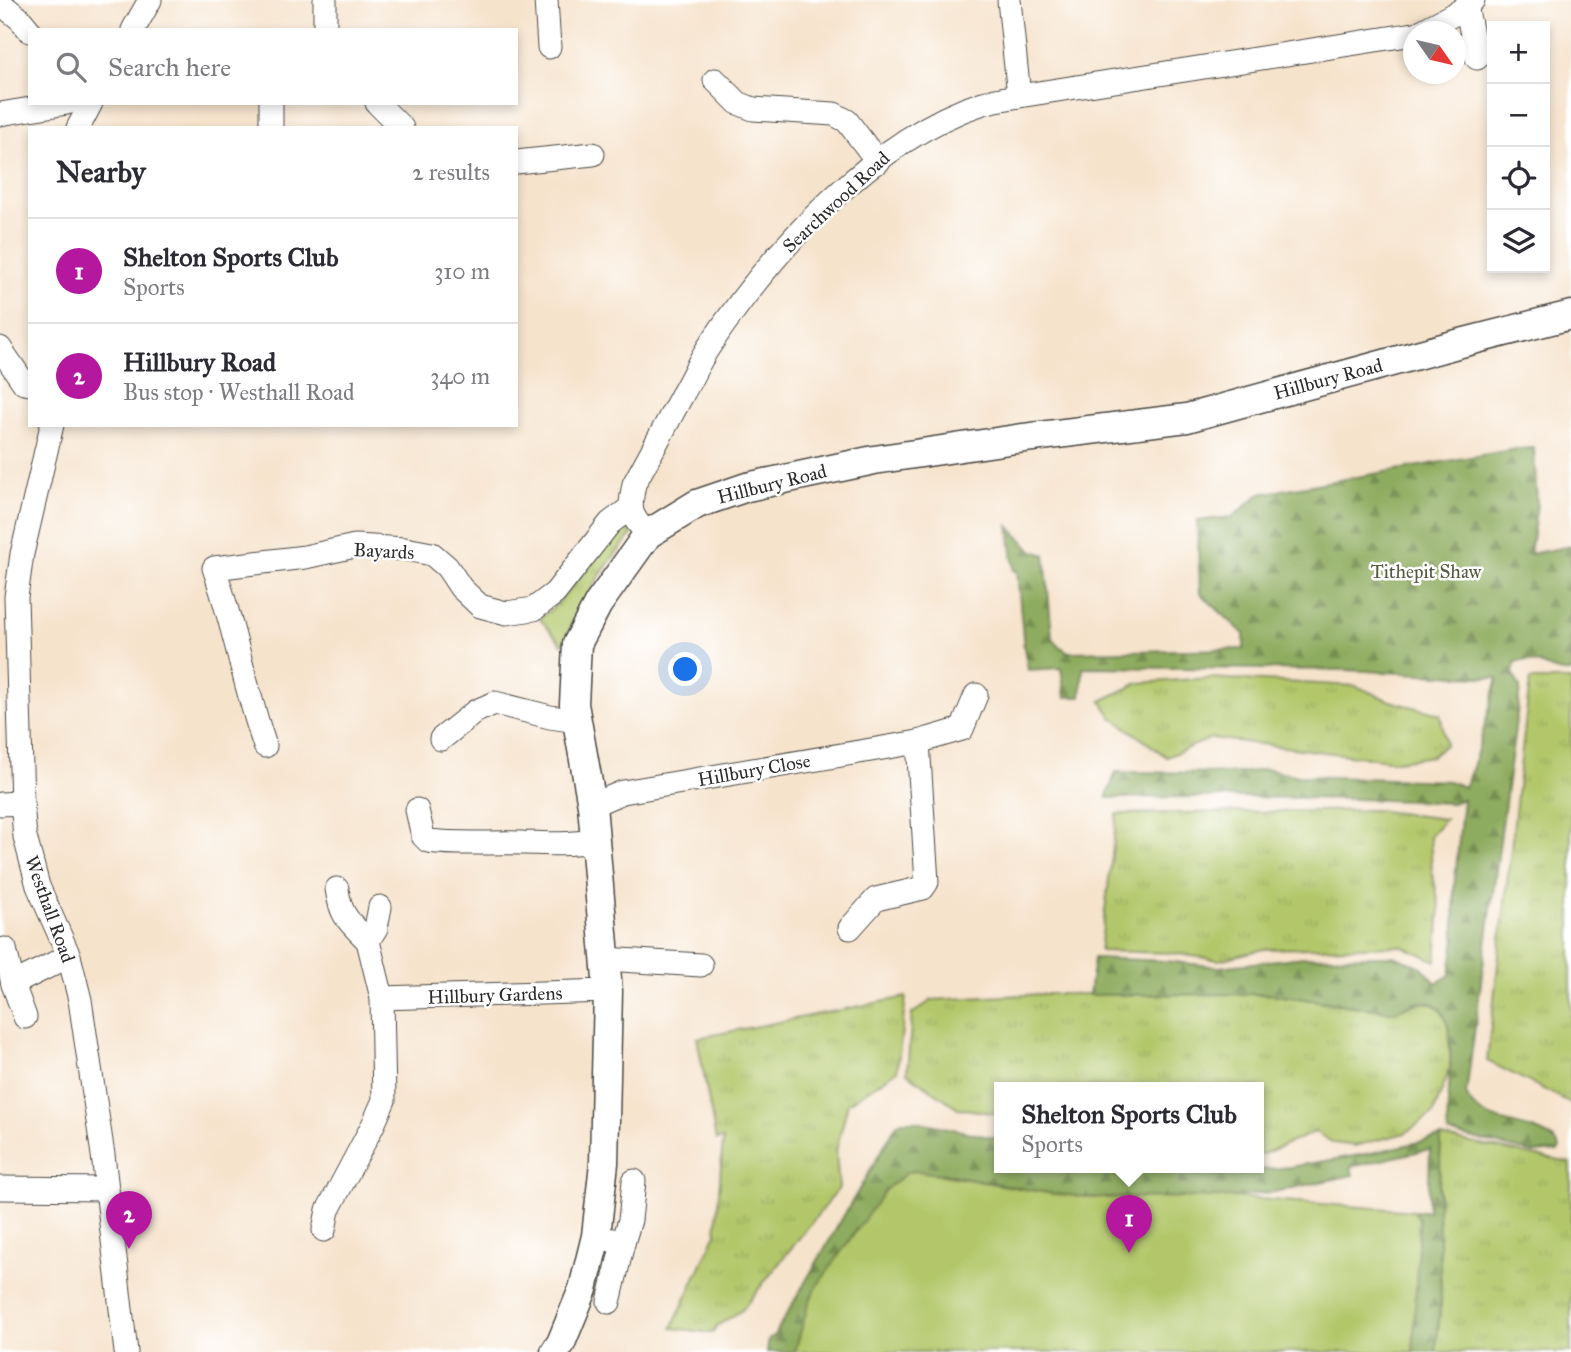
<!DOCTYPE html>
<meta charset="utf-8">
<style>
:root{--surface:#fff;--page:#f2f2f3;--text:#2b2b33;--muted:#7c7c81;--line:#e1e1e2;--accent:#b5179e}
body{margin:0;font-family:"IM FELL Great Primer",serif;background:var(--page);color:var(--text)}
.controls{position:absolute;right:21px;top:21px;display:grid;overflow:hidden;border-radius:0px;box-shadow:0 4px 10px #0003}
.controls button{width:63px;height:63px;display:grid;place-items:center;padding:0;border:0;border-bottom:2px solid var(--line);background:var(--surface);color:var(--text);font:35px sans-serif}
.compass{position:absolute;left:1403px;top:21px;width:63px;height:63px;border-radius:50%;background:var(--surface);box-shadow:0 4px 10px #0003;rotate:124deg}
.you{position:absolute;left:686px;top:670px;width:24px;height:24px;margin:-18px;border:5px solid #fff;border-radius:50%;background:#1a73e8;box-shadow:0 0 0 10px #1a73e833}
.badge{display:grid;place-items:center;width:46px;height:46px;border-radius:50%;background:var(--accent);color:#fff;font-size:23px;font-weight:700}
.pin{position:absolute;translate:-50% -58px;filter:drop-shadow(0 2px 4px #0008)}
.pin::after{content:'';position:absolute;top:37px;width:24px;height:21px;background:inherit;clip-path:polygon(0 0,100% 0,50% 100%)}
.popup{position:absolute;left:994px;top:1082px;width:270px;height:91px;box-sizing:border-box;display:grid;place-content:center;border-radius:0px;background:var(--surface);filter:drop-shadow(0 2px 5px #0005);font-size:23px;white-space:nowrap;color:var(--muted)}
.popup b{font-size:26px;color:var(--text)}
.popup::after{content:'';position:absolute;left:50%;top:100%;margin-left:-14px;border:14px solid transparent;border-top-color:var(--surface)}
.list{margin:0;padding:0;list-style:none}
h2{display:flex;justify-content:space-between;align-items:center;height:91px;margin:0;padding:0 28px;font-size:30px}
h2 small{font-size:23px;font-weight:400;color:var(--muted)}
.list li{display:grid;grid-template-columns:46px 1fr auto;gap:21px;align-items:center;box-sizing:border-box;height:105px;padding:0 28px;border-top:2px solid var(--line)}
.list b{display:block;font-size:26px;white-space:nowrap}
.list p{margin:0;font-size:23px;white-space:nowrap;color:var(--muted)}
.list em{font-size:23px;font-style:normal;color:var(--muted)}
.icon{flex:none;width:38px;height:38px;fill:none;stroke:currentColor;stroke-width:2;stroke-linecap:round;stroke-linejoin:round}
.map{position:relative;flex:none;width:1571px;height:1352px;overflow:hidden}
.search{position:absolute;background:var(--surface);box-shadow:0 4px 10px #0003;left:28px;top:28px;width:490px;height:77px;display:flex;align-items:center;gap:18px;box-sizing:border-box;padding:0 24px;border-radius:0px;color:var(--muted);font-size:26px}
.panel{position:absolute;background:var(--surface);box-shadow:0 4px 10px #0003;left:28px;top:126px;width:490px;height:301px;border-radius:0px}
.map>svg:first-child{display:block}
.grass{fill:url(#grass-tufts);stroke:#6f794b;stroke-width:2}
.forest{fill:url(#forest-firs);stroke:#5c6c45;stroke-width:2}
.pitch{fill:#b3c76b;stroke:#6f794b;stroke-width:2}
.lines{fill:none;stroke-linecap:round;stroke-linejoin:round}
.minor-casing{stroke:#494743;stroke-width:25}
.major-casing{stroke:#494743;stroke-width:31}
.minor{stroke:#fff;stroke-width:23}
.major{stroke:#fff;stroke-width:28}
.labels{text-anchor:middle;dominant-baseline:central;stroke-width:5;stroke-linejoin:round;paint-order:stroke}
.street-label{font-size:19px;fill:#2b2b2b;stroke:#fff}
.park-label{font-size:19px;fill:#545a3e;stroke:#fff}
</style>
<div class="map">
<svg width="1571" height="1352" viewBox="0 0 1571 1352">
<defs>
<pattern id="grass-tufts" width="24" height="20" patternUnits="userSpaceOnUse" patternTransform="scale(1.75)"><rect width="24" height="20" fill="#b3c76b"/><path d="M3 7l-1-3M5 7V3M7 7l1-3M15 17l-1-3M17 17v-4M19 17l1-3" fill="none" stroke="#9aab5d"/></pattern>
<pattern id="forest-firs" width="22" height="20" patternUnits="userSpaceOnUse" patternTransform="scale(1.75)"><rect width="22" height="20" fill="#8eac5f"/><path d="M5 1l3.5 6h-7zM16 11l3.5 6h-7z" fill="#748c4f"/></pattern>
</defs>
<rect width="100%" height="100%" fill="#fff"/>
<filter id="ink" filterUnits="userSpaceOnUse"><feTurbulence type="fractalNoise" baseFrequency=".0143" numOctaves="2"/><feDisplacementMap in="SourceGraphic" scale="14" xChannelSelector="R" yChannelSelector="G"/><feConvolveMatrix kernelMatrix="1 2 1 2 8 2 1 2 1" color-interpolation-filters="sRGB"/></filter>
<filter id="wash" filterUnits="userSpaceOnUse"><feTurbulence type="fractalNoise" baseFrequency=".00686" numOctaves="4" result="noise"/><feDisplacementMap in="SourceGraphic" scale="28" xChannelSelector="R" yChannelSelector="G"/><feGaussianBlur stdDeviation="1.57" result="paint"/><feColorMatrix in="noise" values="0 0 0 0 0 0 0 0 0 0 0 0 0 0 0 0 0 1.4 0 .05"/><feComposite in="paint" operator="in"/></filter>
<g filter="url(#wash)">
<rect width="100%" height="100%" fill="#f6e3cc"/>
<!-- grass -->
<g class="grass">
<path d="M623,524L632,534C603,568 579,603 563,645L540,619L559,602Z"/>
<polygon points="1210,678 1356,686 1390,701 1440,714 1446,744 1432,756 1397,761 1211,738 1167,757 1113,718 1101,701 1138,683"/>
<polygon points="1530,680 1571,680 1571,1103 1487,1061"/>
<polygon points="1375,810 1445,819 1430,836 1432,871 1440,908 1436,961 1402,946 1264,949 1219,960 1171,953 1100,951 1117,814"/>
<polygon points="1044,994 1269,994 1395,1012 1410,1004 1428,1002 1438,1007 1449,1022 1449,1048 1452,1063 1433,1114 1405,1133 1355,1146 1334,1143 1315,1132 1263,1154 1259,1154 1258,1087 1000,1087 999,1114 958,1108 907,1073 912,1014 932,1000"/>
<polygon points="906,997 897,1071 848,1103 836,1151 839,1188 742,1310 717,1326 712,1333 672,1328 716,1233 723,1139 716,1140 697,1038"/>
<polygon points="1441,1137 1571,1163 1571,1352 1436,1352 1441,1298 1438,1211"/>
</g>
<!-- forest -->
<g class="forest">
<path d="M1534,448L1537,504L1530,554L1571,546V672C1549,674 1537,656 1515,662L1513,674L1520,687L1518,706L1466,1094C1480,1132 1543,1117 1560,1148L1558,1151L1535,1153L1448,1133C1442,1096 1477,966 1395,1012L1269,994L1089,995L1094,958L1166,961L1219,967L1303,957L1394,956L1422,967L1436,983L1450,975L1455,937L1454,889L1463,799L1452,803C1337,797 1222,796 1106,798L1116,772L1242,773L1267,769L1299,776L1449,781L1464,787L1473,767L1498,678L1346,670L1083,667L1081,697H1065L1061,668L1028,670L1024,648L1017,571H1014L1009,526L1031,550L1045,555L1052,637L1059,646L1069,652L1244,649V634L1200,593L1197,521L1232,517L1260,494L1516,449Z"/>
<polygon points="902,1121 916,1121 999,1139 1000,1167 1128,1167 1199,1174 1229,1173 1290,1167 1371,1153 1441,1137 1438,1211 1441,1298 1436,1352 1413,1352 1419,1219 1414,1211 1428,1211 1430,1149 1351,1167 1353,1175 1274,1192 1233,1197 1096,1198 1053,1194 951,1175 919,1171 908,1172 817,1286 809,1302 795,1352 767,1352 769,1339 774,1336 897,1124"/>
</g>
<!-- pitch -->
<polygon class="pitch" points="919,1171 1053,1194 1096,1198 1233,1197 1414,1211 1419,1219 1413,1352 795,1352 809,1302 817,1286 886,1189 908,1172"/>
</g>
<g filter="url(#ink)">
<g class="lines">
<defs>
<g id="minor">
<polyline points="325,0 325,30"/>
<polyline points="546,0 549,47"/>
<polyline points="1009,0 1019,96"/>
<polyline points="0,3 20,19 30,31"/>
<polyline points="1466,6 1477,58"/>
<polyline points="133,30 150,0"/>
<polyline points="1420,32 1460,11 1473,0"/>
<polyline points="715,80 738,103 753,109 834,114 847,121 878,162"/>
<polyline points="377,103 402,128"/>
<polyline points="0,114 67,103"/>
<polyline points="78,128 91,103"/>
<polyline points="271,128 271,103"/>
<polyline points="516,162 593,154"/>
<polyline points="0,348 24,383 30,384"/>
<polyline points="52,425 22,554 16,597 22,803 25,837 38,886 69,956 80,1000 103,1155 126,1352"/>
<path d="M648,534C629,515 629,510 634,484C650,455 666,425 682,395C691,380 698,363 708,348C769,255 873,138 983,103C994,100 1007,98 1019,96L1414,34"/>
<polyline points="441,739 476,711 495,703 550,717 577,721"/>
<path d="M265,746C245,688 234,626 214,568L305,557L355,546L405,549L432,554L447,567L461,588L480,606L506,613L534,609L555,593L610,523L630,508"/>
<polyline points="0,804 22,803"/>
<polyline points="592,805 623,792 918,742 962,729 976,695"/>
<path d="M417,810L423,836L428,841C460,845 491,842 523,843C549,843 570,846 595,840"/>
<path d="M337,889C341,918 350,922 368,941"/>
<polyline points="850,928 876,899 923,888 927,882 918,742"/>
<polyline points="5,949 13,984 69,956"/>
<polyline points="605,959 701,965"/>
<polyline points="13,984 25,1017"/>
<polyline points="382,998 608,991"/>
<polyline points="0,1188 107,1189"/>
<polyline points="324,1230 328,1210 373,1125 384,1100 382,998 368,941 376,928 380,907"/>
<polyline points="596,1236 623,1243 630,1220 634,1181"/>
<polyline points="609,1302 623,1243"/>
</g>
<polyline id="major" points="555,1352 561,1343 583,1289 596,1236 604,1163 608,991 592,805 574,704 577,644 598,604 648,534 697,504 747,487 874,460 1016,439 1187,418 1457,344 1571,315"/>
</defs>
<!-- minor casing -->
<use href="#minor" class="minor-casing"/>
<!-- major casing -->
<use href="#major" class="major-casing"/>
<!-- minor -->
<use href="#minor" class="minor"/>
<!-- major -->
<use href="#major" class="major"/>
</g>
</g>
<g class="labels">
<!-- street labels -->
<g class="street-label">
<text transform="translate(836 202) rotate(-43)">Searchwood Road</text>
<text transform="translate(1328 379) rotate(-15)">Hillbury Road</text>
<text transform="translate(772 484) rotate(-14)">Hillbury Road</text>
<text transform="translate(384 551) rotate(3)">Bayards</text>
<text transform="translate(754 770) rotate(-10)">Hillbury Close</text>
<text transform="translate(50 909) rotate(70)">Westhall Road</text>
<text transform="translate(495 995) rotate(-2)">Hillbury Gardens</text>
</g>
<!-- park labels -->
<g class="park-label">
<text x="1426" y="571">Tithepit Shaw</text>
</g>
</g>
</svg>
<div class="controls">
<button>+</button>
<button>−</button>
<button><svg class="icon" aria-label="locate" viewBox="0 0 24 24"><circle cx="12" cy="12" r="6"/><path d="M12 2v4M12 18v4M2 12h4M18 12h4"/></svg></button>
<button><svg class="icon" aria-label="layers" viewBox="0 0 24 24"><path d="M12 4l9 5-9 5-9-5zM3 14l9 5 9-5"/></svg></button>
</div>
<svg class="compass" viewBox="-18 -18 36 36"><path d="M0-13l5 13h-10z" fill="#e53935"/><path d="M0 13l5-13h-10z" fill="#7c7c81"/></svg>
<div class="you"></div>
<div class="pin badge" style="left:1129px;top:1253px">1</div>
<div class="popup"><b>Shelton Sports Club</b>Sports</div>
<div class="pin badge" style="left:129px;top:1249px">2</div>
<div class="search"><svg class="icon" aria-label="search" viewBox="0 0 24 24"><circle cx="10" cy="10" r="6"/><path d="M15 15l6 6"/></svg>Search here</div>
<section class="panel">
<h2>Nearby<small>2 results</small></h2>
<ul class="list">
<li><span class="badge">1</span><div><b>Shelton Sports Club</b><p>Sports</p></div><em>310 m</em></li>
<li><span class="badge">2</span><div><b>Hillbury Road</b><p>Bus stop · Westhall Road</p></div><em>340 m</em></li>
</ul>
</section>
</div>
